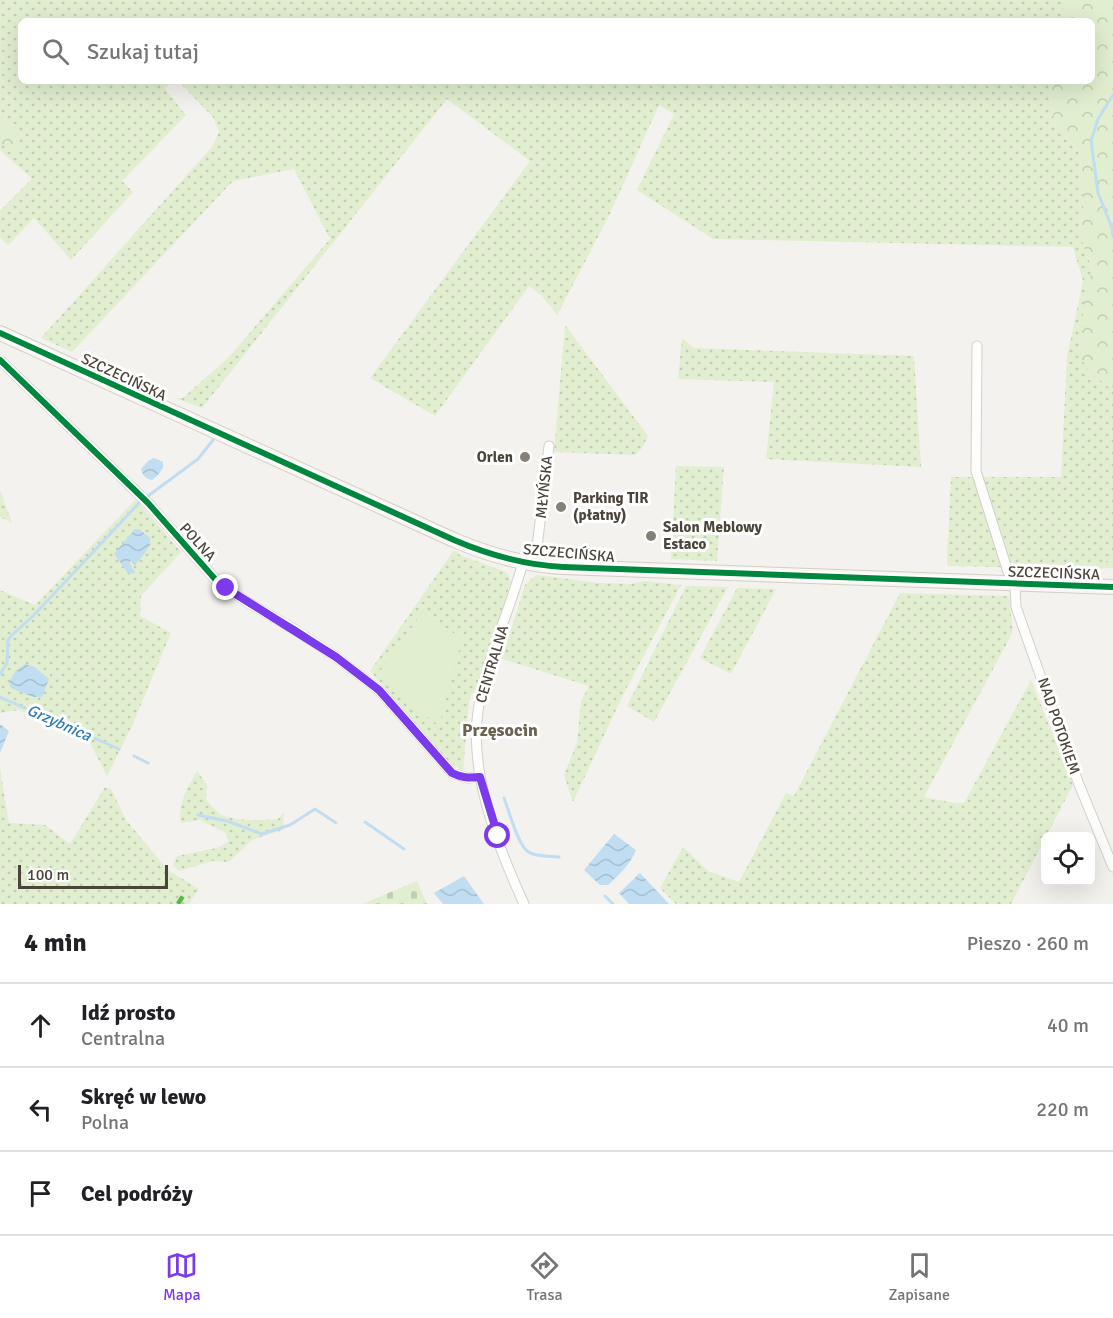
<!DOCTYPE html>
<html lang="pl">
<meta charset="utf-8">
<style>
:root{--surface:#fff;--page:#f2f2f2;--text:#202124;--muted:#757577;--line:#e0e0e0;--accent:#7c3aed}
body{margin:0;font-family:Signika,sans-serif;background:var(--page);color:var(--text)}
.controls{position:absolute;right:18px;bottom:18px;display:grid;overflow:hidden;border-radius:9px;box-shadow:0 6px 24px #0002}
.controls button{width:54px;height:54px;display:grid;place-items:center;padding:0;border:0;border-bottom:2px solid var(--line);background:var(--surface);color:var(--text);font:30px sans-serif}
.scale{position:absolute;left:18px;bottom:15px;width:150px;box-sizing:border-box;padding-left:6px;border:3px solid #4b4439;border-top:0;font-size:16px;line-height:21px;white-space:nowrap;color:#4b4439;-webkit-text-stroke:4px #fff;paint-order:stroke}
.stop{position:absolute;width:18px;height:18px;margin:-14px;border:4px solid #7c3aed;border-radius:50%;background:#fff}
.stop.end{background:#7c3aed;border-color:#fff;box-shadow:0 2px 6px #0008}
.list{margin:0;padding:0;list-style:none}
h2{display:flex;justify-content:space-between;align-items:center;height:78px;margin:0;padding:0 24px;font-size:26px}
h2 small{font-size:20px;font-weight:400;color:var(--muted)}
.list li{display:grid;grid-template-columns:39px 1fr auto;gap:18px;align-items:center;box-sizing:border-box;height:84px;padding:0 24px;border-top:2px solid var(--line)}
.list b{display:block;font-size:22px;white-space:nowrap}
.list p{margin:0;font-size:20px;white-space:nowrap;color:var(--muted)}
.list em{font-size:20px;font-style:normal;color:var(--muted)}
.icon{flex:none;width:33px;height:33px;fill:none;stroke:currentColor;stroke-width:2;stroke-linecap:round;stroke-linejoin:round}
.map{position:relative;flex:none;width:1113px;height:904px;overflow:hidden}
.search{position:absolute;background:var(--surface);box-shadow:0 6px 24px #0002;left:18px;right:18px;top:18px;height:66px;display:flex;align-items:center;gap:15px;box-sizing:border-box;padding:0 21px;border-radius:9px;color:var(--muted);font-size:22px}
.sheet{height:330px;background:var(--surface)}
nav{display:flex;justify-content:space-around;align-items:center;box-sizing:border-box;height:84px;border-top:2px solid var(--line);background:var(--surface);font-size:16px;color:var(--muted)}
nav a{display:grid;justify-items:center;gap:3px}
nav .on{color:var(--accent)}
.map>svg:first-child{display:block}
.grass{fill:url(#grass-dots)}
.forest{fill:url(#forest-crowns)}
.cemetery{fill:url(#cemetery-stones)}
.park{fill:#e1eecf}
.water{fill:url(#water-waves)}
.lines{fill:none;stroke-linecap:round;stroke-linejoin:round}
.stream{stroke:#c0ddf1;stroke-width:3}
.street-casing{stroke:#d2d0cb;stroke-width:11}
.secondary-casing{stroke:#d3cfc5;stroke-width:16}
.street{stroke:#fdfdfc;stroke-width:9}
.secondary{stroke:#f7f6f1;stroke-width:14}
.quiet{stroke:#58b947;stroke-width:4.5;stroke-dasharray:9 4.5;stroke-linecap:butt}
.cycleway-casing{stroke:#fff;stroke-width:10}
.cycleway{stroke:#00873e;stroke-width:6}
.route{stroke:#7c3aed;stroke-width:8}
.poi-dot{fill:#868178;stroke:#fff;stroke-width:2}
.labels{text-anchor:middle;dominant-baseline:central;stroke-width:6;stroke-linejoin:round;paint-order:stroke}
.street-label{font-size:15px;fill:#4b4439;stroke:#fff}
.poi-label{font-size:15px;font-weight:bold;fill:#4b4439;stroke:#fff;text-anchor:start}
.water-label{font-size:16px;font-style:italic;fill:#2e7ab2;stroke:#fff}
.quarter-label{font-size:18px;font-weight:bold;fill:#6e6250;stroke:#fff}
</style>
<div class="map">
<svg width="1113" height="904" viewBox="0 0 1113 904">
<defs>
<pattern id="grass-dots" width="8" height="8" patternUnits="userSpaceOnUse" patternTransform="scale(1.5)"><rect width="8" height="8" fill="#e1eecf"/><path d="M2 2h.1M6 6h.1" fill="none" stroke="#c3cdb2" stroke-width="1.8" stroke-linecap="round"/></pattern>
<pattern id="forest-crowns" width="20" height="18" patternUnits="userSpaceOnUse" patternTransform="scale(1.5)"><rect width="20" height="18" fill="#e1eecf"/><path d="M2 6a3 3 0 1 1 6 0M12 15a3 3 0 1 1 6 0" fill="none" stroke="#c3cdb2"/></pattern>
<pattern id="cemetery-stones" width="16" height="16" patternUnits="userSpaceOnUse" patternTransform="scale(1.5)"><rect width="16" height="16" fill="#e1eecf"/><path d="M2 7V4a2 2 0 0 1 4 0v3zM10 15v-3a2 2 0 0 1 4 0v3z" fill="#c3cdb2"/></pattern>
<pattern id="water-waves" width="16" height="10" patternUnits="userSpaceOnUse" patternTransform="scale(1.5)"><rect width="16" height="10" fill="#c0ddf1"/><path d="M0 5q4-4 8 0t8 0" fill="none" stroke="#a6bfcf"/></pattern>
</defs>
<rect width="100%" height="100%" fill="#f4f2ee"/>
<!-- grass -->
<g class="grass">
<polygon points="0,0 1066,0 1064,6 1064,21 21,21 21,81 174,81 164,88 186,115 122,181 133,192 71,260 34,218 8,245 0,237 0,211 32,179 0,150 0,144 18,149 21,134 0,114"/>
<polygon points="178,81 1048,81 1055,126 1081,154 1080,175 1084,201 1081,222 1083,245 1093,270 1085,288 1089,371 1113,389 1113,554 1109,560 1092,565 1093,569 948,566 947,563 951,477 1061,477 1067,357 1083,281 1073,247 713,239 637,190 674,114 659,105 609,216 557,315 542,296 529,286 435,416 370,378 530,161 447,99 202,408 175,398 183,398 229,357 330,239 294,169 233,181 72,352 41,338 212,147 219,132 213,117"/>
<polygon points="565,325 648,436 642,448 635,455 554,452"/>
<polygon points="682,338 694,348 914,356 921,467 766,459 774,382 678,379"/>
<polygon points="676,466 724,467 717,561 671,559"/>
<polygon points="0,490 12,523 0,517"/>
<polygon points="136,499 181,552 141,596 140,616 171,633 132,726 107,776 89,741 19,710 0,713 0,590 35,605"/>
<polygon points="454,550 460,555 506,572 511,581 477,691 472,693 469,702 463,771 448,761 370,671"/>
<polygon points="536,575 600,583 631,584 644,581 681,585 623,695 573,802 564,775 577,743 581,701 589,686 502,659 525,585"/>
<polygon points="686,586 728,587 654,722 627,706"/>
<polygon points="737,588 776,589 731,674 700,658"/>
<polygon points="900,593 1009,596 1013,632 924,797 955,803 964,803 1031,680 1073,785 1011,904 676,904 660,888 683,847 708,871 739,882 786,793 794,796"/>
<polygon points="0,768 9,823 45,825 70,844 105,787 111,789 126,820 168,870 199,889 189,904 0,904"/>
<path d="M197,771L207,785L206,800C210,804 215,810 220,814C234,822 263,820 278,819L284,812L283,830L252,840L229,862L213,861L179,871L173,865L177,856L217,848L228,842L226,833L200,820L181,823C177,804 188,787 197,771Z"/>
</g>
<!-- forest -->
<g class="forest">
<polygon points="1066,0 1113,0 1113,391 1089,371 1080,357 1085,288 1093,270 1083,245 1081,222 1084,201 1080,175 1081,154 1055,126 1048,81 1092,81 1092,21 1064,21 1064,5"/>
<polygon points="0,114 21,134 18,150 0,144"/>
<polygon points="1113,554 1113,568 1093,569 1091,565 1109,560"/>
</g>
<!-- cemetery -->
<polygon class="cemetery" points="417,881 427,904 362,904"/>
<!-- park -->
<polygon class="park" points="423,612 462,639 439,726 377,675"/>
<!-- water -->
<g class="water">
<path d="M154,458L163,462V468L158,475L152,480C146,479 143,476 141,469L148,461Z"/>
<polygon points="135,529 139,529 150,538 150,545 145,553 135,565 130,560 129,562 135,573 128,573 114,554"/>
<polygon points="25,664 34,667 49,679 42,697 33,697 11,688 9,683 15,672"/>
<polygon points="0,724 9,731 0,753"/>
<path d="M614,834L636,850C630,865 620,874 608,885H600L584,870Z"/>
<polygon points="640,873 669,904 629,904 619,893"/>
<polygon points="464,876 484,904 443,904 434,893"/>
</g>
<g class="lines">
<!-- stream -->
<g class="stream">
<polyline points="1113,95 1098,119 1091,141 1098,193 1112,228 1113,237"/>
<polyline points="148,496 198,459 213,440"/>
<polyline points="0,674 7,663 8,640 12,635 34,615 140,502"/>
<polyline points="0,697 119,749"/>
<polyline points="134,756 148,763"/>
<path d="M504,798C509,811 517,842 527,851C534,857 550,856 559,857"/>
<polyline points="198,815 227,821 262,834 290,825 315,809 336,823"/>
<polyline points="365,822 404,849"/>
<polyline points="605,896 613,904"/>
</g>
<defs>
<g id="street">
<polyline points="977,346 976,471 1008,572 1015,584 1016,607 1078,782 1113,867"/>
<polyline points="0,360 148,503 215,579 247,602 294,629 336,657 379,690 452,773 468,778 480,777"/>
<path d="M523,562C510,611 485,661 478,711C469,774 498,847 524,904"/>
<polyline points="535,564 549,446"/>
</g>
<path id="secondary" d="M0,333L454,540C489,555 524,565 563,567L1113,587"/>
</defs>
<!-- street casing -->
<use href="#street" class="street-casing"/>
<!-- secondary casing -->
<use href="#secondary" class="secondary-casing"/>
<!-- street -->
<use href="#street" class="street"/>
<!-- secondary -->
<use href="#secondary" class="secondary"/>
<!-- quiet -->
<polyline class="quiet" points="178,904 184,894"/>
<defs>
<g id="cycleway">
<path d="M0,333L454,540C489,555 524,565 563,567L1113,587"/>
<polyline points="0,360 148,503 215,579 247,602 294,629 336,657 379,690 452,773 468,778 480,777"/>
</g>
</defs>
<!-- cycleway casing -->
<use href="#cycleway" class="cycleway-casing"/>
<!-- cycleway -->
<use href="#cycleway" class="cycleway"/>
</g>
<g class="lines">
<!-- route -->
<path class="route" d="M226,588L336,657L379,690L452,773C462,778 469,778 480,777L498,836"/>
</g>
<!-- markers -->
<g class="poi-dot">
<circle cx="525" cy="457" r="6"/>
<circle cx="561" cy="507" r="6"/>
<circle cx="651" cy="536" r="6"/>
</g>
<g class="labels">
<!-- street labels -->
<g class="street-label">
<text transform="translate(124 377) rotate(25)">SZCZECIŃSKA</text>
<text transform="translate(544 487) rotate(-84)">MŁYŃSKA</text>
<text transform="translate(198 542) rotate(48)">POLNA</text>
<text transform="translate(569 553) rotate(5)">SZCZECIŃSKA</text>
<text transform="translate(1054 573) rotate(2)">SZCZECIŃSKA</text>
<text transform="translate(492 664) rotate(-73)">CENTRALNA</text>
<text transform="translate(1059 726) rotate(71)">NAD POTOKIEM</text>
</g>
<!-- poi labels -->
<g class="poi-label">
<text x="513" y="457" text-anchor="end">Orlen</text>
<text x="573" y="498">Parking TIR<tspan x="573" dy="17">(płatny)</tspan></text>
<text x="663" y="527">Salon Meblowy<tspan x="663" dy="17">Estaco</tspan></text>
</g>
<!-- water labels -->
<g class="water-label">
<text transform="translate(59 723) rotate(24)">Grzybnica</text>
</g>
<!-- quarter labels -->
<g class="quarter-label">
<text x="500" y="730">Przęsocin</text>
</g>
</g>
</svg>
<div class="controls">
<button><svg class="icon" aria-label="locate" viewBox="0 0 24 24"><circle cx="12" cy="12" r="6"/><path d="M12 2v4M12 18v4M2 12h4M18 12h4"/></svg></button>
</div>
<div class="scale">100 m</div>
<div class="stop" style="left:498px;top:836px"></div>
<div class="stop end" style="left:226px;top:588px"></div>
<div class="search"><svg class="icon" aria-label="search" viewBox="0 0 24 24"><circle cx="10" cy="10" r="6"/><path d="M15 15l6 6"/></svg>Szukaj tutaj</div>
</div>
<section class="sheet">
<h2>4 min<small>Pieszo · 260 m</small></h2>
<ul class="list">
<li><svg class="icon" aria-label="ahead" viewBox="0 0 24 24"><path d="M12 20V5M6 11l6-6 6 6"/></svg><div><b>Idź prosto</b><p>Centralna</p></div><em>40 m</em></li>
<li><svg class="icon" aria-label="left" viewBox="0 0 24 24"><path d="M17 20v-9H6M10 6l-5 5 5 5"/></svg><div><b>Skręć w lewo</b><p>Polna</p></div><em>220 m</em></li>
<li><svg class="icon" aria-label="arrive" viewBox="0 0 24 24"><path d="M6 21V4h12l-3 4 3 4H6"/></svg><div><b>Cel podróży</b></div></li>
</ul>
</section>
<nav>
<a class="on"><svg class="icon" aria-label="map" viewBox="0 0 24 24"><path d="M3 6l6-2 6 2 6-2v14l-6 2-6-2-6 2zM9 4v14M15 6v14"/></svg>Mapa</a>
<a><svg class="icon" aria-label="directions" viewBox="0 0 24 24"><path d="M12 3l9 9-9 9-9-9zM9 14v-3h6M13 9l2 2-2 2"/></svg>Trasa</a>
<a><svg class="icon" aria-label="saved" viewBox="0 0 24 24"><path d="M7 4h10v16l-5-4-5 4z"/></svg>Zapisane</a>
</nav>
